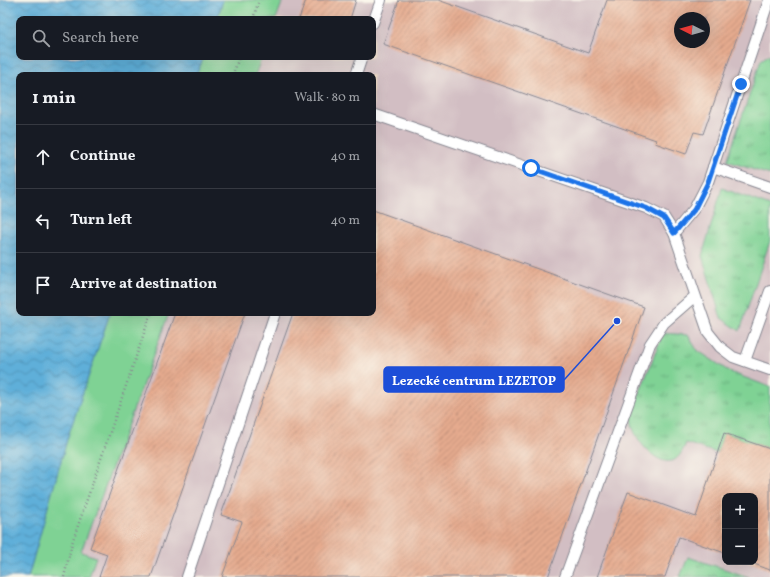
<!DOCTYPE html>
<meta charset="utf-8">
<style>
:root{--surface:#171b24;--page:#242831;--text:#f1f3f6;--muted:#9ea1a6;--line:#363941}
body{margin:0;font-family:Vollkorn,serif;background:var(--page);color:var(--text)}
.controls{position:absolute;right:12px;bottom:12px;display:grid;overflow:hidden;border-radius:8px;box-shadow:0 4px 16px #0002}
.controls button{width:36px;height:36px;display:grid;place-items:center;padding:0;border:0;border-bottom:1px solid var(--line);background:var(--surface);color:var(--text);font:20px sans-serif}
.compass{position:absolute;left:674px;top:12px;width:36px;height:36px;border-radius:50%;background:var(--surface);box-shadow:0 4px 16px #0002;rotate:275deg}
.stop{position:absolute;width:12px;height:12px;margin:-9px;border:3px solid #1a73e8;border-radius:50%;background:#fff}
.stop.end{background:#1a73e8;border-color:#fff;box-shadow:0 1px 4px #0008}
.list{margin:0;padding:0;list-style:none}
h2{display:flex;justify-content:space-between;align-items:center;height:52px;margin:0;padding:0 16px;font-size:17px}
h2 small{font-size:13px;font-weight:400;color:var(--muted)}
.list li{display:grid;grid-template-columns:26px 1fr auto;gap:12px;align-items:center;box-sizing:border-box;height:64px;padding:0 16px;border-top:1px solid var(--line)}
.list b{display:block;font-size:15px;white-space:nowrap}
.list em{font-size:13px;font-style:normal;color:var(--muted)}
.icon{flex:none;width:22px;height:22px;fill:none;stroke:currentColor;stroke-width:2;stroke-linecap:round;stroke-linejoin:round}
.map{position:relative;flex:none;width:770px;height:577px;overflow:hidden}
.search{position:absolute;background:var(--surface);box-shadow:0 4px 16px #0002;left:16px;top:16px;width:360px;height:44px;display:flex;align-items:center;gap:10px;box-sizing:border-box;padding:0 14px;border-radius:8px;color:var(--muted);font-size:15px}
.panel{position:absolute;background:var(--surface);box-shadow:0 4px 16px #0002;left:16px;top:72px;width:360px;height:244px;border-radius:8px}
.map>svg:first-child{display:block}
.industrial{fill:#d2bec3;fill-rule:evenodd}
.grass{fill:url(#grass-tufts);stroke:#4d8079}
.park{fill:#7fd294;stroke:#4d8079}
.water{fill:url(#water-waves);stroke:#3d6f9c}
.building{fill:url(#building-hatch);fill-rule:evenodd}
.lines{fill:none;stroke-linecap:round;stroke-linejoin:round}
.lane-casing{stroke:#878690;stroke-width:12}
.path{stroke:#878690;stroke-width:2.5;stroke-dasharray:1 3;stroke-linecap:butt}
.lane{stroke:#fff;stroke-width:10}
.route{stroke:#1a73e8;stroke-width:5}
.leader{fill:none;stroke:#1d4ed8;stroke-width:1.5}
.callout-dot{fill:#1d4ed8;stroke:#fbf7ec;stroke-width:1.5}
.callout{fill:#1d4ed8;stroke:#1d4ed8;stroke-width:1.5}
.callout-label{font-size:13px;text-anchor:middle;font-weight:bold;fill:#fff}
</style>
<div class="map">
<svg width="770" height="577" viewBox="0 0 770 577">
<defs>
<pattern id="grass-tufts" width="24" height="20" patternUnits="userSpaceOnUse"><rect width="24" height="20" fill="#7fd294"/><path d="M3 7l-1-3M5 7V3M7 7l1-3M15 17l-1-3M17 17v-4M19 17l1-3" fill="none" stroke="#67ab7c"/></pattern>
<pattern id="water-waves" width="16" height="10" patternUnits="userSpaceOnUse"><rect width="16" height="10" fill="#5fafd9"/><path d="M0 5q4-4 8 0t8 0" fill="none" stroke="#4e8fb3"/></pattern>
<pattern id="building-hatch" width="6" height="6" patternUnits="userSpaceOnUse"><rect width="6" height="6" fill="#e5aa8e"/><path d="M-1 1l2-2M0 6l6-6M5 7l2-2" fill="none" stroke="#b98b77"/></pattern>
</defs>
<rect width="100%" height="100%" fill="#fbf7ec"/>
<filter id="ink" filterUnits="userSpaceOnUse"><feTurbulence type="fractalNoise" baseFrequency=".025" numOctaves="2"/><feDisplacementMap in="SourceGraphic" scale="8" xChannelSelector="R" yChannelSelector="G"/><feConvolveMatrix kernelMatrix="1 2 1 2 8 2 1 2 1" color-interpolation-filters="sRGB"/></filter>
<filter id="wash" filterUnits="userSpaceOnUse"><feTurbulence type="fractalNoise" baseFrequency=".012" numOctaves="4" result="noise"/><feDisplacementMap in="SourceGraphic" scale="16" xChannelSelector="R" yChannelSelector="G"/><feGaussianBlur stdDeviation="0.9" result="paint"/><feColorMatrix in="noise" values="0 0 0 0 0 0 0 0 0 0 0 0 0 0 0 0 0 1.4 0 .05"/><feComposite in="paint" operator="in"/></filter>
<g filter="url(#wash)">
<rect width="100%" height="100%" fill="#f3dec2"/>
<!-- industrial -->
<path class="industrial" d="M283,0H770V577H89L96,557L81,552L169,313H373V75H255L262,57H373V19H276ZM680,18H704V42H680ZM725,496H755V562H725Z"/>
<!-- grass -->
<g class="grass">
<polygon points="770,54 770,175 727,161 761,60"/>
<polygon points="722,188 770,206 770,241 740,331 721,318 702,256"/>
<path d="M663,333L688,335L697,350L730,372L770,387V449L724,433L717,453L686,443C684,448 681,455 676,459C659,470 634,439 632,424C631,421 632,416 632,412Z"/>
<polygon points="688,557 749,577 680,577"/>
</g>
<!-- park -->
<g class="park">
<polygon points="223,0 283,0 276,19 217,19"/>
<polygon points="204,57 262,57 255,75 196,75"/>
<polygon points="110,313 169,313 81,552 96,557 89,577 28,577 68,436"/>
</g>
<!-- water -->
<polygon class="water" points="0,0 223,0 217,19 19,19 19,57 204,57 196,75 19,75 19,313 110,313 68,436 28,577 0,577"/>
<g id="blocks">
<!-- building -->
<g class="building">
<polygon points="306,0 356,0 350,19 299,19"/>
<path d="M399,0H438L588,53L607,0H750L703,134L694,132L686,154L655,143L656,140L383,44ZM680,18H704V42H680Z"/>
<polygon points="373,210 644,307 548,577 222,577 242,522 221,515 293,313 373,313"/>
<polygon points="175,313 245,313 151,577 99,577 107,554 90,548"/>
<polygon points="724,433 770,449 770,570 749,562 755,562 755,496 725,496 725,553 679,537 665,577 597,577 628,492 696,517"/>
</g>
</g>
</g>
<g filter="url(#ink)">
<use href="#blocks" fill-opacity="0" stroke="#878690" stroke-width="1"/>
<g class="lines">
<defs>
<g id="lane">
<polyline points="373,23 381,0"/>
<polyline points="356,75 362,57"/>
<polyline points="373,114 646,208 664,217 674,233 708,332 720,347 733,357 770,370"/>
<polyline points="713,167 770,187"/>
<polyline points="674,233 694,209 708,182 769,0"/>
<polyline points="745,361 770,291"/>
<polyline points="187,577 275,313"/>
<polyline points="565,577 650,344 664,323 695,296"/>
</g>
</defs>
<!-- lane casing -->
<use href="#lane" class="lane-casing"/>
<!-- path -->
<g class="path">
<polyline points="253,19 259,0"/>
<polyline points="233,75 239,57"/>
<polyline points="64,577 72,543 151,313"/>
</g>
<!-- lane -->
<use href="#lane" class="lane"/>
</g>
</g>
<g class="lines" filter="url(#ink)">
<!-- route -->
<polyline class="route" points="531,168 646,208 664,218 674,233 694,210 708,182 741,84"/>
</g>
<!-- callouts -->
<path class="leader" d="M617 321L564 380"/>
<circle class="callout-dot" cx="617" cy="321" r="4"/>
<rect class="callout" x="384" y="367" width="180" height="25" rx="4"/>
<g class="callout-label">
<text x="474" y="385">Lezecké centrum LEZETOP</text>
</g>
</svg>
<div class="controls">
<button>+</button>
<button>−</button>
</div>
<svg class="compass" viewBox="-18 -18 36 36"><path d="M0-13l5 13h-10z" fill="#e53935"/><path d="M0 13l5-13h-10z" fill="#9ea1a6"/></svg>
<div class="stop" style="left:531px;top:168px"></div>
<div class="stop end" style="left:741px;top:84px"></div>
<div class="search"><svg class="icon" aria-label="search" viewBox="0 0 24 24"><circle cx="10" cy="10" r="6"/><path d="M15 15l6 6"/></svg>Search here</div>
<section class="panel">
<h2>1 min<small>Walk · 80 m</small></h2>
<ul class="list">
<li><svg class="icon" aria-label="ahead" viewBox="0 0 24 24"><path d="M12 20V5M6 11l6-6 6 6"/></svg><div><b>Continue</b></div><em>40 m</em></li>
<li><svg class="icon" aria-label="left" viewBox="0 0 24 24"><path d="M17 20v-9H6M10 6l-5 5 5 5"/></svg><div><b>Turn left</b></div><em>40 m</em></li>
<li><svg class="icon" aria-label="arrive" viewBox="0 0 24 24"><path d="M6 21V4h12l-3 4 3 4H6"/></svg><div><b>Arrive at destination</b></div></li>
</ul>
</section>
</div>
